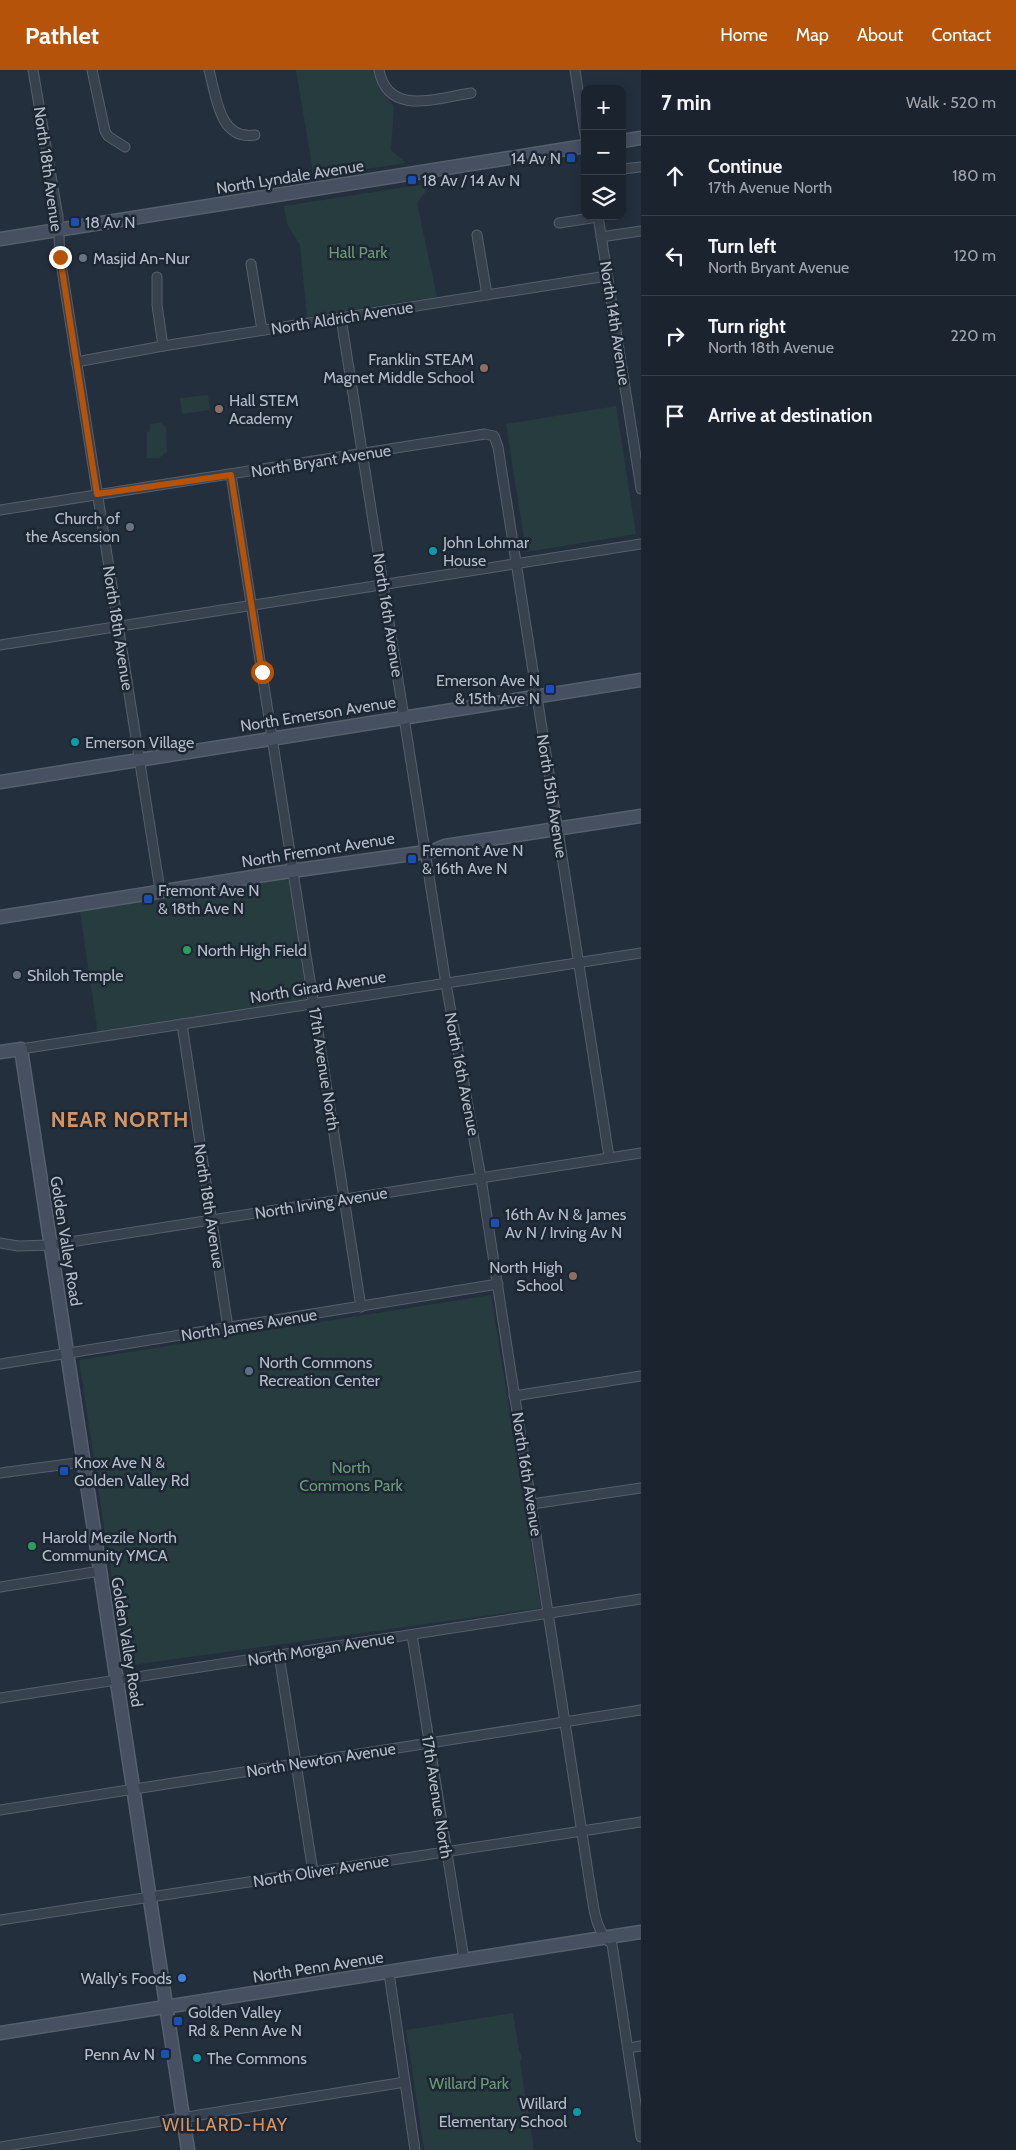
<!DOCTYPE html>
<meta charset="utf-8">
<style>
:root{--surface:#1b232e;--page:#282f3a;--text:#f1f3f6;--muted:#a0a4aa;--line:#39404a;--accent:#b45309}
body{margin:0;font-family:Cabin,sans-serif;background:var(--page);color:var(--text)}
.controls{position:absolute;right:15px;top:15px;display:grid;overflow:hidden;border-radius:10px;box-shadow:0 2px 12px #0003}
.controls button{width:45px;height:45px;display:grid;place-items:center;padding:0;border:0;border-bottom:1px solid var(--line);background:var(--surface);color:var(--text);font:25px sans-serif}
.stop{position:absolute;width:15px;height:15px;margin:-11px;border:4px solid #b45309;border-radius:50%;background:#fff}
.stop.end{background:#b45309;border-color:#fff;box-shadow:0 1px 5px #0008}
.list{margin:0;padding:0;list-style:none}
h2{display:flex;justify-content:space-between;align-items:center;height:65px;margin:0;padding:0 20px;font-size:21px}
h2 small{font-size:16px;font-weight:400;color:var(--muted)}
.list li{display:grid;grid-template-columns:32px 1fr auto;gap:15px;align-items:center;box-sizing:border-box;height:80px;padding:0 20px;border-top:1px solid var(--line)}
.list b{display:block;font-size:19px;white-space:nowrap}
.list p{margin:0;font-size:16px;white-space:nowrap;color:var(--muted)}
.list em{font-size:16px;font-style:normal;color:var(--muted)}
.icon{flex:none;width:28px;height:28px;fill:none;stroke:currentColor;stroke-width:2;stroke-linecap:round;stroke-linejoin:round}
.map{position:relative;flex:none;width:641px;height:2080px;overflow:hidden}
header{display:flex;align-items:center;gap:30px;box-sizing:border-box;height:70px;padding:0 25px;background:var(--accent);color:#fff}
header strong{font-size:24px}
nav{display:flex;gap:28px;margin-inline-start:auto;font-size:18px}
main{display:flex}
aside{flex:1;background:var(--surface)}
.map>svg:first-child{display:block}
.green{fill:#263c3f}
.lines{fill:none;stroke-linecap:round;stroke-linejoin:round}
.street-casing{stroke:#565f6c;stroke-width:11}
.secondary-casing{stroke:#565f6c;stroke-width:15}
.street{stroke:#38414e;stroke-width:9}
.secondary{stroke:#465061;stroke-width:12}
.route{stroke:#b45309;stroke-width:6}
.transit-dot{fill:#1a4fb4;stroke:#1d2633;stroke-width:2}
.worship-dot{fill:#6b7280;stroke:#1d2633;stroke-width:2}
.education-dot{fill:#8d6e63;stroke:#1d2633;stroke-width:2}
.culture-dot{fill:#0f9aa8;stroke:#1d2633;stroke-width:2}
.leisure-dot{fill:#2e9e5b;stroke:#1d2633;stroke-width:2}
.service-dot{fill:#5c6f8a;stroke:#1d2633;stroke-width:2}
.shop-dot{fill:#3f7fe0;stroke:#1d2633;stroke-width:2}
.labels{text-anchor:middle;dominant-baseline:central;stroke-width:5;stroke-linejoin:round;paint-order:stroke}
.poi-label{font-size:16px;fill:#b4bcc9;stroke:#1d2633;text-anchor:start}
.street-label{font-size:16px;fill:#b4bcc9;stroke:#1d2633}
.park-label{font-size:16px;fill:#6b9a76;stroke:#1d2633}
.neighbourhood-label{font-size:18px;letter-spacing:1px;fill:#d59563;stroke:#1d2633}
.district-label{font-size:21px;font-weight:bold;letter-spacing:1px;fill:#d59563;stroke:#1d2633}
</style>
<header>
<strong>Pathlet</strong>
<nav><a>Home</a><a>Map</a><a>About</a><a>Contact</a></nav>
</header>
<main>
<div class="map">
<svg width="641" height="2080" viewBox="0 0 641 2080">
<rect width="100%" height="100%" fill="#242f3e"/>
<!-- green -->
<g class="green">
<polygon points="296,0 375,0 379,18 394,36 391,80 406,93 314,107"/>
<polygon points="432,113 417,133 437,227 307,247 300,175 287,154 284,136"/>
<polygon points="208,325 210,340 182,344 180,328"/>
<polygon points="616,336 636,464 526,482 506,354"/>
<polygon points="161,353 166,357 167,382 159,388 147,388 147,362 150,361 150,354"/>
<polygon points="278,807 286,808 290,813 307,927 302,933 98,964 80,842 136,833 175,824 184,825 268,811"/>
<polygon points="491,1225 541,1538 125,1596 79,1290"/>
<polygon points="513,1943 519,1980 522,1988 520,1991 534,2080 424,2080 406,1960"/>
</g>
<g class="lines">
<defs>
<g id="street">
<polyline points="33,0 58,147 60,187 160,820"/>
<polyline points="92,0 105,61 108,66 125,77"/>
<path d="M209,0C216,25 219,71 255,65"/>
<path d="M379,0C388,47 437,28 471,23"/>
<polyline points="575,0 585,65"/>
<polyline points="622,99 641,97"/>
<polyline points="598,146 641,419"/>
<polyline points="559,153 598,147"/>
<polyline points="477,165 487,225"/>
<polyline points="601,167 641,161"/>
<polyline points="251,194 262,260"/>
<polyline points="157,207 157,235 163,276"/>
<path d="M341,248L446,914L481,1108L590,1815C594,1836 594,1861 612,1874L641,2067"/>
<polyline points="76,292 163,276 607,206"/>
<polyline points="231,405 361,1237"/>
<polyline points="0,440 485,364 494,366 498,377 609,1087"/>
<polyline points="0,575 641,474"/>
<polyline points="182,954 228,1258"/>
<polyline points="21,979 641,883"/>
<polyline points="0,1173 18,1176 51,1175 641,1083"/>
<polyline points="0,1294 498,1214"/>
<polyline points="514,1326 641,1306"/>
<polyline points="0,1403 83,1392"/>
<polyline points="532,1434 641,1418"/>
<polyline points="0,1517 100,1501"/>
<polyline points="412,1565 464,1889"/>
<polyline points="279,1585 313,1802"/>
<polyline points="0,1628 641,1529"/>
<polyline points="0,1740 641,1640"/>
<polyline points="0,1850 641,1752"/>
<polyline points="389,1903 415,2080"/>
<polyline points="628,1978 641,1976"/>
<polyline points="0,2077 405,2012"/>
</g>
<g id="secondary">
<polyline points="622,71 641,68"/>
<polyline points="0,169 585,76"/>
<polyline points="0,712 641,610"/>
<polyline points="0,847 277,803 433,781 445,776 641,746"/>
<polyline points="0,982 21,979 188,2080"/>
<polyline points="0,1963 641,1862"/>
</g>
</defs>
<!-- street casing -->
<use href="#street" class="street-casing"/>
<!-- secondary casing -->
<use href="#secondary" class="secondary-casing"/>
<!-- street -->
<use href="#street" class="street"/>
<!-- secondary -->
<use href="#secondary" class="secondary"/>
</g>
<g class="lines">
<!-- route -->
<polyline class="route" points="60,187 97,424 231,405 262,602"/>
</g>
<!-- markers -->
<g class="transit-dot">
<rect x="566" y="83" width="10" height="10" rx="2.5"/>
<rect x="407" y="105" width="10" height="10" rx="2.5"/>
<rect x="70" y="147" width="10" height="10" rx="2.5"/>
<rect x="545" y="614" width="10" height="10" rx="2.5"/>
<rect x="407" y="784" width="10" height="10" rx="2.5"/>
<rect x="143" y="824" width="10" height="10" rx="2.5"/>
<rect x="490" y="1148" width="10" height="10" rx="2.5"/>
<rect x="59" y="1396" width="10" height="10" rx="2.5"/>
<rect x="173" y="1946" width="10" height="10" rx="2.5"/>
<rect x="160" y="1979" width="10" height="10" rx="2.5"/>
</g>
<g class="worship-dot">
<circle cx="83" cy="188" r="5"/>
<circle cx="130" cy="457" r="5"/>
<circle cx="17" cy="905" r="5"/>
</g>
<g class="education-dot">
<circle cx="484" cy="298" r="5"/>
<circle cx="219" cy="339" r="5"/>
<circle cx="573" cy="1206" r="5"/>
</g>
<g class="culture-dot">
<circle cx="433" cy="481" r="5"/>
<circle cx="75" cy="672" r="5"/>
<circle cx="197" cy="1988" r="5"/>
<circle cx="577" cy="2042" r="5"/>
</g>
<g class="leisure-dot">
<circle cx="187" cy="880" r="5"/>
<circle cx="32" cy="1476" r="5"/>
</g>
<circle class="service-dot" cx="249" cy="1301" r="5"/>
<circle class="shop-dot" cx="182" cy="1908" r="5"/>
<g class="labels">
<!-- poi labels -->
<g class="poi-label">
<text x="561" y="88" text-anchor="end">14 Av N</text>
<text x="422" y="110">18 Av / 14 Av N</text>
<text x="85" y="152">18 Av N</text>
<text x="93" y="188">Masjid An-Nur</text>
<text x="474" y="289" text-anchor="end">Franklin STEAM<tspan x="474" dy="18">Magnet Middle School</tspan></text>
<text x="229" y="330">Hall STEM<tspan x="229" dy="18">Academy</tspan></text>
<text x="120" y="448" text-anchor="end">Church of<tspan x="120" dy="18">the Ascension</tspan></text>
<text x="443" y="472">John Lohmar<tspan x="443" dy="18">House</tspan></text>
<text x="540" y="610" text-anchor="end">Emerson Ave N<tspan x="540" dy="18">&amp; 15th Ave N</tspan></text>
<text x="85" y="672">Emerson Village</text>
<text x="422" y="780">Fremont Ave N<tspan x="422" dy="18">&amp; 16th Ave N</tspan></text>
<text x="158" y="820">Fremont Ave N<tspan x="158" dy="18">&amp; 18th Ave N</tspan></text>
<text x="197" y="880">North High Field</text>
<text x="27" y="905">Shiloh Temple</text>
<text x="505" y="1144">16th Av N &amp; James<tspan x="505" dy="18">Av N / Irving Av N</tspan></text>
<text x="563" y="1197" text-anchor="end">North High<tspan x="563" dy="18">School</tspan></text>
<text x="259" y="1292">North Commons<tspan x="259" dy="18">Recreation Center</tspan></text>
<text x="74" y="1392">Knox Ave N &amp;<tspan x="74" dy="18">Golden Valley Rd</tspan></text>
<text x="42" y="1467">Harold Mezile North<tspan x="42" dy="18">Community YMCA</tspan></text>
<text x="172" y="1908" text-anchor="end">Wally's Foods</text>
<text x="188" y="1942">Golden Valley<tspan x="188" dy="18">Rd &amp; Penn Ave N</tspan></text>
<text x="155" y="1984" text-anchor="end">Penn Av N</text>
<text x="207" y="1988">The Commons</text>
<text x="567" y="2033" text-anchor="end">Willard<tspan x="567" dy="18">Elementary School</tspan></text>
</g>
<!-- street labels -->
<g class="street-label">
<text transform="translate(48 99) rotate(82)">North 18th Avenue</text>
<text transform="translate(290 107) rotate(-9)">North Lyndale Avenue</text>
<text transform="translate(342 248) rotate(-9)">North Aldrich Avenue</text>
<text transform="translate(615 253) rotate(81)">North 14th Avenue</text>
<text transform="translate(321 391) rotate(-9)">North Bryant Avenue</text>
<text transform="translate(388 545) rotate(81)">North 16th Avenue</text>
<text transform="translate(118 558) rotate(81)">North 18th Avenue</text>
<text transform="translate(318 644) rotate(-9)">North Emerson Avenue</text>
<text transform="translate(552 726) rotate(81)">North 15th Avenue</text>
<text transform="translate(318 780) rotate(-9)">North Fremont Avenue</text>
<text transform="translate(318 917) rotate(-9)">North Girard Avenue</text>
<text transform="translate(324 999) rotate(81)">17th Avenue North</text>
<text transform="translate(462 1004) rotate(79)">North 16th Avenue</text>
<text transform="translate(321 1133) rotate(-9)">North Irving Avenue</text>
<text transform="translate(209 1136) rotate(81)">North 18th Avenue</text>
<text transform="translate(66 1171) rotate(81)">Golden Valley Road</text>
<text transform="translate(249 1255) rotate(-9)">North James Avenue</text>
<text transform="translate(527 1404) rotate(81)">North 16th Avenue</text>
<text transform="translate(127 1572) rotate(81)">Golden Valley Road</text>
<text transform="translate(321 1579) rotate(-9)">North Morgan Avenue</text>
<text transform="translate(321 1690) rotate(-9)">North Newton Avenue</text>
<text transform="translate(437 1727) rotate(81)">17th Avenue North</text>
<text transform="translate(321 1801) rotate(-9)">North Oliver Avenue</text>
<text transform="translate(318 1897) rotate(-9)">North Penn Avenue</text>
</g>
<!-- park labels -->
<g class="park-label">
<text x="358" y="182">Hall Park</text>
<text x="351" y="1397">North<tspan x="351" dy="18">Commons Park</tspan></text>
<text x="469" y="2013">Willard Park</text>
</g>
<!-- neighbourhood labels -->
<g class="neighbourhood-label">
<text x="225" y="2055">WILLARD-HAY</text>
</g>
<!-- district labels -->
<g class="district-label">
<text x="120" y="1049">NEAR NORTH</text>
</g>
</g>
</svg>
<div class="controls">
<button>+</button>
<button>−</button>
<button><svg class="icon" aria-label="layers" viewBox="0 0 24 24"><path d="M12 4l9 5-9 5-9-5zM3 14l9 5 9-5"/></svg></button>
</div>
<div class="stop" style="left:262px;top:602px"></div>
<div class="stop end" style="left:60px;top:187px"></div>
</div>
<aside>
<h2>7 min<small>Walk · 520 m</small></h2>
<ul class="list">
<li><svg class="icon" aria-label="ahead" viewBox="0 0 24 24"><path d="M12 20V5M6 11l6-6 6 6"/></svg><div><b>Continue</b><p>17th Avenue North</p></div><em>180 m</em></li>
<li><svg class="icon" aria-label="left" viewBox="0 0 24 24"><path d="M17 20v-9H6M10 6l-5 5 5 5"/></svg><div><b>Turn left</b><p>North Bryant Avenue</p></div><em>120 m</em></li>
<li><svg class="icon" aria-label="right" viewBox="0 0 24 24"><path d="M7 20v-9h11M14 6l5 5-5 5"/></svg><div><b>Turn right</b><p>North 18th Avenue</p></div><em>220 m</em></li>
<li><svg class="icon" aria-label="arrive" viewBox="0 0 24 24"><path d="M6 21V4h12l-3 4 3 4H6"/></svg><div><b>Arrive at destination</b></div></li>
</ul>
</aside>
</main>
